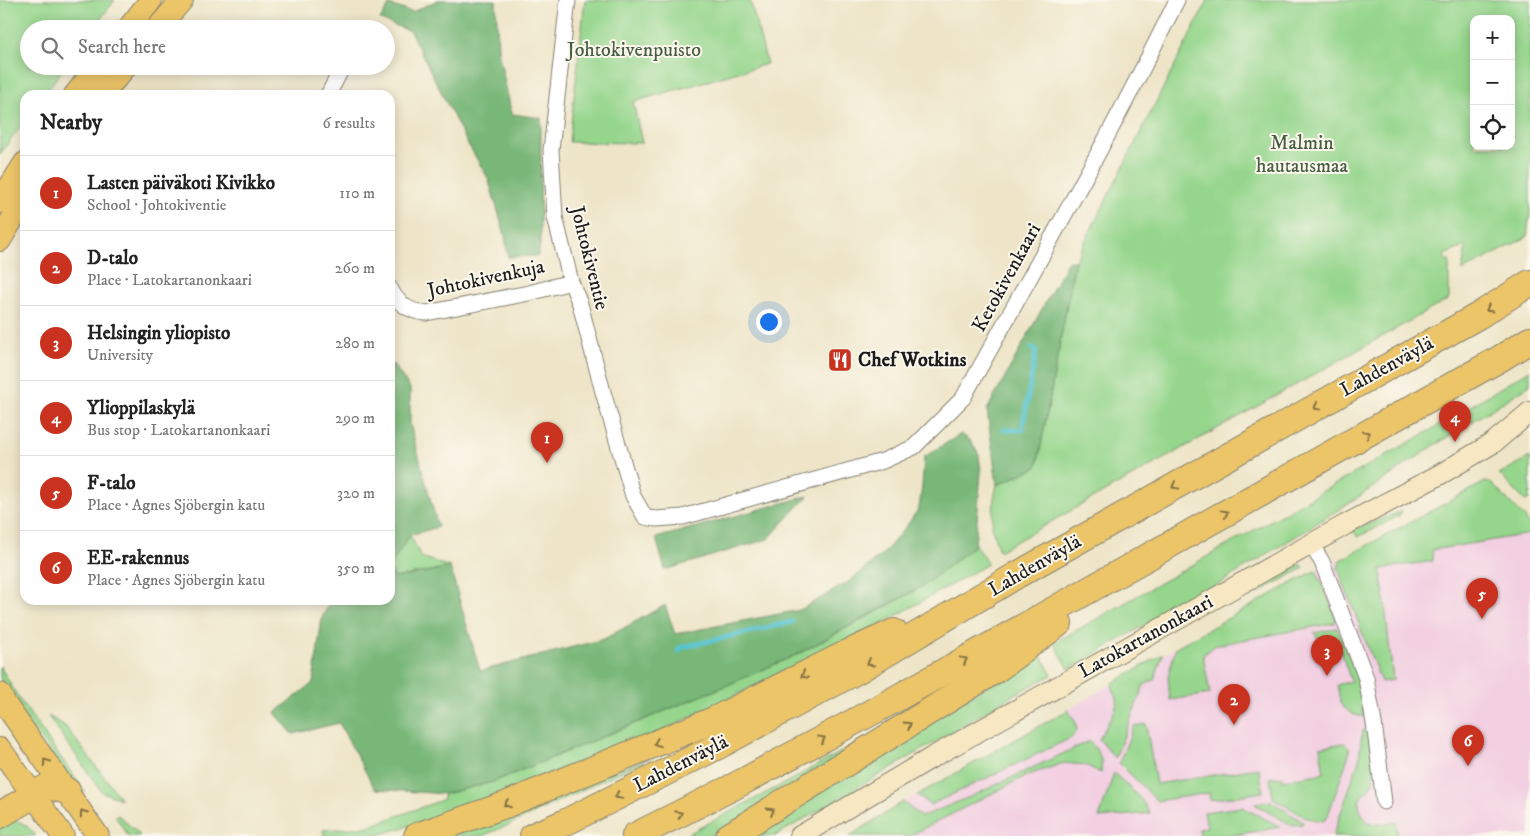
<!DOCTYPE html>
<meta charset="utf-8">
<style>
:root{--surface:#fff;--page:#f6f6f6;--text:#222;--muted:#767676;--line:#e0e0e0;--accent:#c8321e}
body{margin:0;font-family:"IM FELL DW Pica",serif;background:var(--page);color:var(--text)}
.controls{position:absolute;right:15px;top:15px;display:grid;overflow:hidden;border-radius:10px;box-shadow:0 2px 12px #0003}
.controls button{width:45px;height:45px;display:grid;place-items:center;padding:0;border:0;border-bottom:1px solid var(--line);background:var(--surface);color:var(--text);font:25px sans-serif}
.you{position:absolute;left:768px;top:321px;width:18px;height:18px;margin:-12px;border:4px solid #fff;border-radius:50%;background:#1a73e8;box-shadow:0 0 0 8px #1a73e833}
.badge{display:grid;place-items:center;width:32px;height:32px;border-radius:50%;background:var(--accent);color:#fff;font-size:16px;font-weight:700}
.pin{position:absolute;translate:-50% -41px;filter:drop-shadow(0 1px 2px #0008)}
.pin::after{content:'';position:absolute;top:26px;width:18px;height:15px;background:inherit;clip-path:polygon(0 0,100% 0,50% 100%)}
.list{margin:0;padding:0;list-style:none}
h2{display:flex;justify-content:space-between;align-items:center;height:65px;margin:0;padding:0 20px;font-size:21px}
h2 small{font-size:16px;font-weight:400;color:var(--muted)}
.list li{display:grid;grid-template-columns:32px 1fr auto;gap:15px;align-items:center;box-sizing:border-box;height:75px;padding:0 20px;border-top:1px solid var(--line)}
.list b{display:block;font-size:19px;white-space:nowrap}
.list p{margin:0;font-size:16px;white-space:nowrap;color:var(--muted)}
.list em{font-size:16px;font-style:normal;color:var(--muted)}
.icon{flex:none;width:28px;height:28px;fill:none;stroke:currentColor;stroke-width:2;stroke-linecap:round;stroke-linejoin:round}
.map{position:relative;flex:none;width:1530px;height:836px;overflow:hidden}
.search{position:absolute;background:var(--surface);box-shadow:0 2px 12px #0003;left:20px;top:20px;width:375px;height:55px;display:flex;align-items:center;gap:12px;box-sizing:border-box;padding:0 18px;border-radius:28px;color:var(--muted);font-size:19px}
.panel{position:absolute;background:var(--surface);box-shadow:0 2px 12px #0003;left:20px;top:90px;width:375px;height:515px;border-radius:15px}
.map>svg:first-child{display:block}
.built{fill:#f2cfe1}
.green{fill:#95d68c;stroke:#587954;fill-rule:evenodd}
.forest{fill:#78b778;stroke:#4a6a4a}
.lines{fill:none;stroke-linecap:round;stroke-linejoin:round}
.stream{stroke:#58c4d0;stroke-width:5}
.street-casing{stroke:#858072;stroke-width:17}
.secondary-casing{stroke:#858072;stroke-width:22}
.primary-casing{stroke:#858072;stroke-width:24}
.highway-casing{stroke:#858072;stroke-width:28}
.street{stroke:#fff;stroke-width:15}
.secondary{stroke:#f7e8c3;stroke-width:20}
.primary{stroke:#ecc569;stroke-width:22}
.highway{stroke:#ecc569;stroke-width:26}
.oneway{stroke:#847042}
.labels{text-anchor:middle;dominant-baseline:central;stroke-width:4;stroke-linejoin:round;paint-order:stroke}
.park-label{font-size:20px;fill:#465d43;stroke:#fbf7ec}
.street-label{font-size:20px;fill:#1c1c1c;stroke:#fbf7ec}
.poi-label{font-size:20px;font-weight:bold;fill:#1c1c1c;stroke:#fbf7ec;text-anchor:start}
</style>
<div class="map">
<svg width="1530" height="836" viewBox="0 0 1530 836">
<rect width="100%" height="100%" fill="#fbf7ec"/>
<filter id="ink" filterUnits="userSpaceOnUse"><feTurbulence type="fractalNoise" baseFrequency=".02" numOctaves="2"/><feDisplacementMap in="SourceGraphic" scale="10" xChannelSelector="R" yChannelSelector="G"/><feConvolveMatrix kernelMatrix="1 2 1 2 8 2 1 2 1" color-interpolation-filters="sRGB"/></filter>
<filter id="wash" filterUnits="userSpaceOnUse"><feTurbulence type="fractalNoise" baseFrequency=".0096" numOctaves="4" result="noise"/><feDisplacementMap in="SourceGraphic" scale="20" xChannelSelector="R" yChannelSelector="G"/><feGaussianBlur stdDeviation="1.12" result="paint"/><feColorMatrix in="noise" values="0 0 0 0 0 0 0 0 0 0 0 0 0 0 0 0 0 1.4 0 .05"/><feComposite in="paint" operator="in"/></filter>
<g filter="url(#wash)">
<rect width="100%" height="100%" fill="#eee5c8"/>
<!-- built -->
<polygon class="built" points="1530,525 1530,836 850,836 903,802 1068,710 1137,669 1316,570 1351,555"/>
<!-- green -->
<g class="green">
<polygon points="0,0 115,0 93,29 29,29 29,66 65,66 44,95 25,95 25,120 0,154"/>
<polygon points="585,0 750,0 767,64 633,102 642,143 569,142"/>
<path d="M1208,0H1530V219L1529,220L1527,237L1462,271L1466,246L1444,255L1446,261L1449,260V299L999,551L992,529L994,498L997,485L1037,467L1075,261ZM1474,19H1511V146H1474Z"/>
<polygon points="1530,370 1530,385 1432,447 1354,500 1179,609 1178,606 1069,669 1054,643 1424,434"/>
<polygon points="1530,457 1530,494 1528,495 1530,499 1525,501 1499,474"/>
<polygon points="1485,482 1491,483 1525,518 1530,526 1530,534 1432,550 1433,561 1381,569 1393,680 1381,682 1338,569 1340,560"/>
<polygon points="1402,511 1399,516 1358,537 1352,530"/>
<polygon points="410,535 421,557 450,567 395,578 390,570 390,566"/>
<polygon points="975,545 988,564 878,626 656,734 445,816 374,836 324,836 323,830 366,827 442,800 444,794 493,782 730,684 798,654 886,607 923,586"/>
<polygon points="1301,564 1304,568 1250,597 1249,592"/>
<polygon points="1316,570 1336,618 1335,623 1216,645 1203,655 1210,694 1170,700 1168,676 1176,647"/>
<polygon points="1337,628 1358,679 1364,717 1352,714 1341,705 1337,685 1351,681 1337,641 1322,644 1314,633"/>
<polygon points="1039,652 1052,675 1017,693 927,747 775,836 752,836"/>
<path d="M1163,654L1154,680L1144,685L1115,758L1099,739C1103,731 1120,706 1117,698C1115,692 1112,691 1113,683Z"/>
<polygon points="0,666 18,697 85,792 81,795 16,705 0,678"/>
<polygon points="1068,710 1075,721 1077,730 1071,738 930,805 917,795"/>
<polygon points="48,716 65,726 121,799 102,792"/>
<polygon points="1146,724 1156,784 1259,768 1263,792 1210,800 1209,793 1157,801 1119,763 1134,726"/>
<path d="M1369,729C1370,745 1376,765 1373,780C1372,788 1364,792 1360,799C1358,804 1360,810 1362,814C1368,829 1383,823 1396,822L1398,836H1333L1359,760L1362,731Z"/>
<polygon points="862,740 719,836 684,836 787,782"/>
<path d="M1090,741C1099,754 1103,756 1101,773L1085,765L1064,763L1028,775L909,836H850L903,802L921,817L972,796Z"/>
<polygon points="1344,743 1348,746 1350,751 1327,818 1323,821 1306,818 1273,798 1270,778 1283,777 1283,780 1324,773 1320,747"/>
<polygon points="654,756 509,825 482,836 442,836"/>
<polygon points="1114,773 1141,799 1150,813 1099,818"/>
<polygon points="1271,801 1303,822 1302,824 1291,825 1256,805 1255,803"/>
<polygon points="1242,807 1281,827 1228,836 1200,836 1199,829 1207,827 1204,812"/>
<polygon points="117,814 141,836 128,836 116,817"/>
<path d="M14,820C23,822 30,828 36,836H0V828Z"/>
</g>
<!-- forest -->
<g class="forest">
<polygon points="438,0 496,0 498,51 512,114 541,118 540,245 538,256 508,257 505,235 488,178 465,139 410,31 380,20 389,5 412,12"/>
<polygon points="1068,261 1075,261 1037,467 997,485 987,410"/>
<polygon points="393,364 410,388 410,424 438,527 410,535 390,566 390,365"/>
<polygon points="961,434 971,441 979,455 981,473 975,545 923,586 798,654 730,684 493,782 444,794 375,789 339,723 293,734 275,713 313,683 322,618 331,600 390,600 390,570 395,578 450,567 480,671 604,639 665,605 675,634 800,610 850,581 885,552 908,524 919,508 922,487 924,457"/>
<polygon points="808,496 768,539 665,570 656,538"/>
</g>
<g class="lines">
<!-- stream -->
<g class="stream">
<polyline points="1004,430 1022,430 1036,351 1032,348"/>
<polyline points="679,651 679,648 792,622"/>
</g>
</g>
</g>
<g filter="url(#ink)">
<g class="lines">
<defs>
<g id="street">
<path d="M568,0L551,150L555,217L571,282L580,304L603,392L633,496L645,517L656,519L683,517L883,461L914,447L963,398C1036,266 1111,135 1177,0"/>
<polyline points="328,95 343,66"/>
<path d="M390,288C397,303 410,312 426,313L529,293L571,282"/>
<polyline points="1311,544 1322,562 1366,678 1374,723 1384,802"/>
</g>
<polyline id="secondary" points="800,836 931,758 1345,525 1439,475 1493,443 1530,412"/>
<g id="primary">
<polyline points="128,29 151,0"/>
<polyline points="157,29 182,0"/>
<polyline points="75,95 98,66"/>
<polyline points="102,95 126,66"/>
<polyline points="0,202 25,163"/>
<polyline points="0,240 25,198"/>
<polyline points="0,694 5,704 98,836"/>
<polyline points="0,749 63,836"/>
</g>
<g id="highway">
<polyline points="0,815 49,786 67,791"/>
<polyline points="417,836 505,805 716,719 848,653 894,632"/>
<polyline points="533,836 564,823 718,746 860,669 1017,575 1478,316 1530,283"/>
<polyline points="635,836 733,787 883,706 1501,358 1530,340"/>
<polyline points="729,836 997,669 1059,623"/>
</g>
</defs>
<!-- street casing -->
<use href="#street" class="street-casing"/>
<!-- secondary casing -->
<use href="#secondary" class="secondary-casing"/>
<!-- primary casing -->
<use href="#primary" class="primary-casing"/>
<!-- highway casing -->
<use href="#highway" class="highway-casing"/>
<!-- street -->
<use href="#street" class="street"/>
<!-- secondary -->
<use href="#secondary" class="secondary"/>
<!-- primary -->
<use href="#primary" class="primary"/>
<!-- highway -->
<use href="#highway" class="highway"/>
</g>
<!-- one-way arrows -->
<defs><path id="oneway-chevron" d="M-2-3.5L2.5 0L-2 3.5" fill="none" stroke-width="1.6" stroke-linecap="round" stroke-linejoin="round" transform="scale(1.25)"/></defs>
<g class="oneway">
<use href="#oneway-chevron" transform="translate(1489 309) rotate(148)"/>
<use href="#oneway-chevron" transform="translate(1317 407) rotate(151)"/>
<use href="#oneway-chevron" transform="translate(1367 434) rotate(-29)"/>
<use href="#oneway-chevron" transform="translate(1175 486) rotate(151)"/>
<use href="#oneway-chevron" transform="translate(1225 513) rotate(-29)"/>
<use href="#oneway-chevron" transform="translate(964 660) rotate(-29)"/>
<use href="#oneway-chevron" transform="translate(870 663) rotate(149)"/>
<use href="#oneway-chevron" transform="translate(804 675) rotate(153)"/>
<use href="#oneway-chevron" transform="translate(908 725) rotate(-32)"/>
<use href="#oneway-chevron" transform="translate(822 739) rotate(-29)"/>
<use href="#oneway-chevron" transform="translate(657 743) rotate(158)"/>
<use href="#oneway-chevron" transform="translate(46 762) rotate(-126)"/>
<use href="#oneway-chevron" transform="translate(618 796) rotate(153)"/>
<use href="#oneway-chevron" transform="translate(507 804) rotate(159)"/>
<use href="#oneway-chevron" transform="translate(771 811) rotate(-31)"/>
<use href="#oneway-chevron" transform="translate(83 813) rotate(-125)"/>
<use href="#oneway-chevron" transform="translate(679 814) rotate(-26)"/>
</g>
</g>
<!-- icons -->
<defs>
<symbol id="restaurant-square" viewBox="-11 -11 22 22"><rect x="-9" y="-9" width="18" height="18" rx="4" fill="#c8321e" stroke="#fbf7ec"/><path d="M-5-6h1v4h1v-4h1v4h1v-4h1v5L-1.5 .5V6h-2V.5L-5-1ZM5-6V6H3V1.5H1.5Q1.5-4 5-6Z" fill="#fff"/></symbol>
</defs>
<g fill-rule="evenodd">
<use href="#restaurant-square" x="826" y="346" width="28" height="28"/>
</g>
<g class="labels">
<!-- park labels -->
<g class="park-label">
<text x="634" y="50">Johtokivenpuisto</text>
<text x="1302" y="143">Malmin<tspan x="1302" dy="23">hautausmaa</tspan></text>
</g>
<!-- street labels -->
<g class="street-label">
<text transform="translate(589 258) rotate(76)">Johtokiventie</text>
<text transform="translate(1007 278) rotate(-61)">Ketokivenkaari</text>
<text transform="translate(486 279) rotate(-12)">Johtokivenkuja</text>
<text transform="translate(1387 367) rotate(-29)">Lahdenväylä</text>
<text transform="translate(1035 566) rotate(-30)">Lahdenväylä</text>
<text transform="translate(1146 637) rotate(-29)">Latokartanonkaari</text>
<text transform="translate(681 764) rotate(-27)">Lahdenväylä</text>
</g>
<!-- poi labels -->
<g class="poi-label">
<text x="858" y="360">Chef Wotkins</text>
</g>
</g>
</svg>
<div class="controls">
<button>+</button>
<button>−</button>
<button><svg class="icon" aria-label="locate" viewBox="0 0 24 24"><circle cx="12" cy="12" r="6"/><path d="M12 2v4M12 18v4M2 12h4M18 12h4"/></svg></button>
</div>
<div class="you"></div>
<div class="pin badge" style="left:547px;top:463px">1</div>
<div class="pin badge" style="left:1234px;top:725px">2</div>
<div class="pin badge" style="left:1327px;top:676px">3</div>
<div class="pin badge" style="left:1455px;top:442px">4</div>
<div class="pin badge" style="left:1482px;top:619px">5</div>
<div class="pin badge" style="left:1468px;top:766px">6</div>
<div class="search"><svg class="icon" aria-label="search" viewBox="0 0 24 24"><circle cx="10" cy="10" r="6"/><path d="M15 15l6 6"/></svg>Search here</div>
<section class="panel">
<h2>Nearby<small>6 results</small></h2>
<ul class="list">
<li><span class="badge">1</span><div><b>Lasten päiväkoti Kivikko</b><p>School · Johtokiventie</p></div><em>110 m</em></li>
<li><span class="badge">2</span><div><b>D-talo</b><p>Place · Latokartanonkaari</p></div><em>260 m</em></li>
<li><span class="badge">3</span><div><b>Helsingin yliopisto</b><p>University</p></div><em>280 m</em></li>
<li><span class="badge">4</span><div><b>Ylioppilaskylä</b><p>Bus stop · Latokartanonkaari</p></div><em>290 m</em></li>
<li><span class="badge">5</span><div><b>F-talo</b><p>Place · Agnes Sjöbergin katu</p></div><em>320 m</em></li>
<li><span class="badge">6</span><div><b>EE-rakennus</b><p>Place · Agnes Sjöbergin katu</p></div><em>350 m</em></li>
</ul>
</section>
</div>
